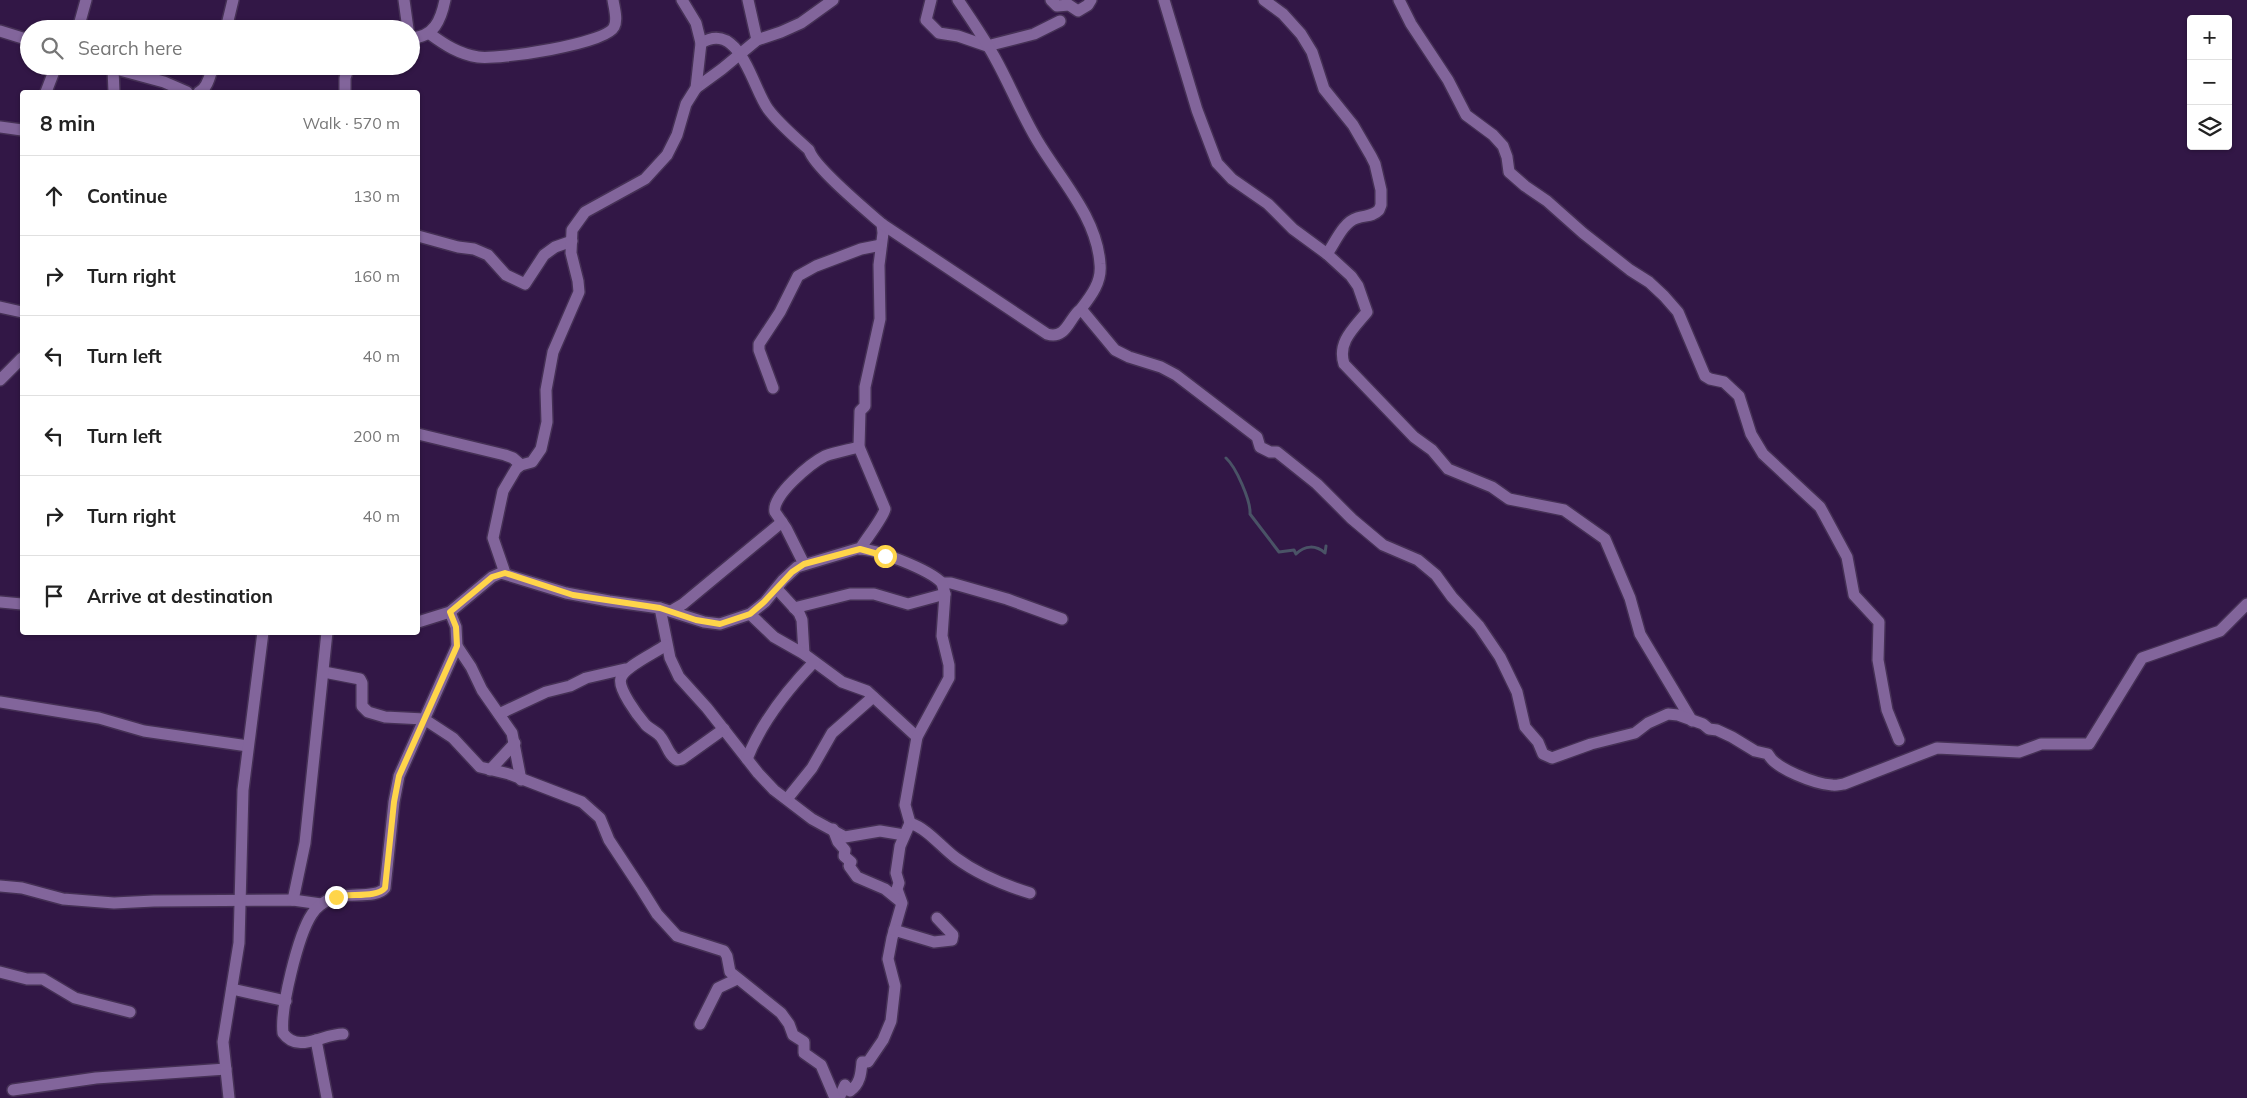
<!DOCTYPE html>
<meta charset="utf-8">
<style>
:root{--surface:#fff;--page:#f2f2f2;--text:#222;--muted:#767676;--line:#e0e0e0}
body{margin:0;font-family:Mulish,sans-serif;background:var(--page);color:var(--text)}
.controls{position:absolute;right:15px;top:15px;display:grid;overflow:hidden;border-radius:5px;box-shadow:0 1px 4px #0004}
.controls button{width:45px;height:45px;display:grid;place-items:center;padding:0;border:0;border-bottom:1px solid var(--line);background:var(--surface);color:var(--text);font:25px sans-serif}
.stop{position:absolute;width:15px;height:15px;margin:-11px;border:4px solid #ffd54a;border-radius:50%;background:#fff}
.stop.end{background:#ffd54a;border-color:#fff;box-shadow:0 1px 5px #0008}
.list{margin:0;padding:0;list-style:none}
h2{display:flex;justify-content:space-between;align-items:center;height:65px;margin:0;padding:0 20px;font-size:21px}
h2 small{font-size:16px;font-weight:400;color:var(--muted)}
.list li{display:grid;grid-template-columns:32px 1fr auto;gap:15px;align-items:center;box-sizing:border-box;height:80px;padding:0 20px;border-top:1px solid var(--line)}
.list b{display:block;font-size:19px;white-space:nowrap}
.list em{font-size:16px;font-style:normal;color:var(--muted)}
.icon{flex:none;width:28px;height:28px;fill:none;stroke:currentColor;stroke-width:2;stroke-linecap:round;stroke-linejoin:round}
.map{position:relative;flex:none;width:2247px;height:1098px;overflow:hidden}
.search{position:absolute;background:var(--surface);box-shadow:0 1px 4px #0004;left:20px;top:20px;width:400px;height:55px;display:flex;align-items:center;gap:12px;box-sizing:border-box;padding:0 18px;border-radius:28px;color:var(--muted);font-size:19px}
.panel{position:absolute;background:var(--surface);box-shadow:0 1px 4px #0004;left:20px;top:90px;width:400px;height:545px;border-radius:5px}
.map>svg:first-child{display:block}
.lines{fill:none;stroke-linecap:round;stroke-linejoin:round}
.stream{stroke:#4a5366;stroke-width:3}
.street-casing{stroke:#453055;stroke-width:14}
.street{stroke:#82659b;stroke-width:11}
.route{stroke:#ffd54a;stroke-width:6}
</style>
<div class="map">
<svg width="2247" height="1098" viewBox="0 0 2247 1098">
<rect width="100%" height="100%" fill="#321746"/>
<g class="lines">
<!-- stream -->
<path class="stream" d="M1226,458C1236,467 1251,501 1250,514L1279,552L1294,550L1296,554C1305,545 1316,545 1325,553L1326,546"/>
<defs>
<g id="street">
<polyline points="404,0 408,29"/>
<polyline points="748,0 757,40"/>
<polyline points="931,0 926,20 939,33 958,36 987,46 1034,34 1060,21"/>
<path d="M958,0C971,19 984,38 995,58C1010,85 1021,113 1037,140C1060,179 1097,217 1100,264C1102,282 1091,296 1081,309"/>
<polyline points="1051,0 1057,6 1069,5 1078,11 1088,5 1091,0"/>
<path d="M1164,0L1197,110L1217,163L1232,179L1268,204L1293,229L1327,254L1351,276L1358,286L1367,312C1354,328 1337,342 1344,364L1414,437L1432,450L1448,469L1492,487L1509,499L1564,510L1605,539L1630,598L1640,634L1692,721"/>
<path d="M1264,0L1283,14L1301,34L1312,52L1324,89L1353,125L1371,156L1375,164L1381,190V205L1379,210C1372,217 1366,215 1357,218C1343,222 1335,243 1327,254"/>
<polyline points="1399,0 1411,24 1448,80 1466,115 1493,135 1503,146 1507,157 1509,172 1525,186 1547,201 1583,233 1630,270 1649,282 1664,296 1678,312 1705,376 1710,379 1724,382 1739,396 1751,434 1763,454 1820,507 1847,557 1854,595 1879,622 1878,660 1887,710 1899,740"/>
<polyline points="78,29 86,0"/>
<polyline points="226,29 233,0"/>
<polyline points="0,31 29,40"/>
<path d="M430,34C445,45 459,54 478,57C498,60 606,44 614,27C618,20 614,7 613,0"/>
<path d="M411,38C434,37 441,20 445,0"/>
<path d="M701,43C740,20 752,87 768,109C779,124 795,137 809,150C814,167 866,210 882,224L883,233L879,265L880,319L865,387V406L860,411L859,447L885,509C883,518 866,539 860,549"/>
<polyline points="105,66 164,82 187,92"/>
<polyline points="113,69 114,92"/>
<polyline points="696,88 722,69 757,40 781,32 801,23 833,0"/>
<polyline points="46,92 56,66"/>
<path d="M199,92C208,88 210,75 213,66"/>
<polyline points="345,92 345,78 349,66"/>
<polyline points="0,127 22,130"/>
<path d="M882,224L1047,334C1067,340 1069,317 1081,309L1115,350L1129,357L1161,367L1176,375L1257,437L1260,447L1270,452H1277L1317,484L1352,519L1383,545L1418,560L1436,575L1452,597L1479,626L1500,657L1517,692L1525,727L1538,742L1543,754L1552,758L1591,744L1635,733L1648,723L1668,714L1678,715L1703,724L1709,729L1717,730L1732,737L1755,751L1768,754C1775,769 1816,784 1832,785C1836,786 1841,784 1844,784L1937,748L2019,752L2041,744H2089L2142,658L2220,631L2247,604"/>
<polyline points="418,236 458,247 474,249 488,255 506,275 525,284 544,255 555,247 572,241"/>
<polyline points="0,307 22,312"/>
<polyline points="0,380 22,358"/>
<polyline points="773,388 759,350 759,344 780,312 798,276 816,266 861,249 881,245"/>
<polyline points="418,434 505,455 513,458 521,465"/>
<path d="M804,564L786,528L775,512C771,496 811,463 825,456C836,452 848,450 859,447"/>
<polyline points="505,573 493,538 503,491 516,469 521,465 532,462 541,449 547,422 546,390 553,352 579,292 578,281 571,253 572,230 585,212 645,179 667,155 677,135 686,104 696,88 701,43 696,23 682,0"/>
<polyline points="942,583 951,583 1007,599 1062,619"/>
<polyline points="777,589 799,613 802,620 804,654"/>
<polyline points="0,602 22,604"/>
<polyline points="660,608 670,658 679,677 707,708 758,773 774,790 812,819 845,837 880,831 904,835"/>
<polyline points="794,608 850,594 874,594 908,604 945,594"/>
<polyline points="671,611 683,604 782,522"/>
<polyline points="750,614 774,637 804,654 842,682 867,691 917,737"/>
<path d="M418,622L450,612L492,577L501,573L566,593L609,601L660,608L704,622L720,624L750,614L765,602L783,580L797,567L857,549C875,548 930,570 942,583L945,594L942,636L949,665V678L917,737L905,805L910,823L900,846L896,873L899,883L897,889L902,903L892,938L888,959L895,986L891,1021L883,1040L868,1062H862C861,1074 860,1084 850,1091L845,1085L839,1098"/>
<path d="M666,645C655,653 624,667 621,678C617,688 638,716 645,724C649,729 656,731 660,736C667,744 668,755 677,760L682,759L724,729"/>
<polyline points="457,646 471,667 482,690 512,733 521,780"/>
<polyline points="324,672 360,679 362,683 362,706 368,712 385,717 424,719 453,738 480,767 509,774 582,802 600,818 609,840 642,890 657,914 677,936 724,951 727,956 730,972 781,1013 789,1024 793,1035 804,1042 804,1053 821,1065 835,1098"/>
<polyline points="0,702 99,718 144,731 248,746"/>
<polyline points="499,714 546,692 570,686 586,678 625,669"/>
<path d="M747,759C761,723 787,690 814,662"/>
<polyline points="490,770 515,743"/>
<polyline points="787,799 812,768 832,733 873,697"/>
<path d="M910,823C928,829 941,847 956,858C979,875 1004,885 1030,893"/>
<polyline points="833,829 838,842 845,850 844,856 851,862 849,866 857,877 885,889 901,902"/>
<polyline points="0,886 22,888 63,899 114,903 154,901 293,900 321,904"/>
<polyline points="293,900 305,843 327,632"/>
<polyline points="894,930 934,942 952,940 953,935 937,918"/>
<polyline points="0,972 27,979 43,979 75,998 130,1012"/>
<polyline points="232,989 286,1001"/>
<polyline points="700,1024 718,988 737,979"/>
<path d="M343,1034C322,1034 298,1054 283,1033C280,1009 298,935 312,914C317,906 325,901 333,898C348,892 377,899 385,888L394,802L399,776L457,646L456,627L450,612"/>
<polyline points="316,1040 327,1098"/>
<polyline points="13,1090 96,1078 226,1069"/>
<polyline points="229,1098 223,1042 239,943 243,790 263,632"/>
</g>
</defs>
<!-- street casing -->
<use href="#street" class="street-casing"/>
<!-- street -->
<use href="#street" class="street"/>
</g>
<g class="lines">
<!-- route -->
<path class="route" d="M336,897C349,893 377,898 385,888L394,802L399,776L457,646L456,627L450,612L492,577L505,573L573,595L660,608L696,620L720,624L750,614L764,602L792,572L804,564L860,549L885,556"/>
</g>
</svg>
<div class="controls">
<button>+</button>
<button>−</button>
<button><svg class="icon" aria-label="layers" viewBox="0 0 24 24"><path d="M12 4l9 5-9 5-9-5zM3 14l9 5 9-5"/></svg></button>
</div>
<div class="stop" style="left:885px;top:556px"></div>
<div class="stop end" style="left:336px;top:897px"></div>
<div class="search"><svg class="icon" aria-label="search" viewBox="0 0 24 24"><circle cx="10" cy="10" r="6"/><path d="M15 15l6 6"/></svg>Search here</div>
<section class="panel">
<h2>8 min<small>Walk · 570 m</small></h2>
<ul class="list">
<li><svg class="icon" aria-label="ahead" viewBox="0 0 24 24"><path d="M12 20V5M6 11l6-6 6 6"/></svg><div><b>Continue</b></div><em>130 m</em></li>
<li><svg class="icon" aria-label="right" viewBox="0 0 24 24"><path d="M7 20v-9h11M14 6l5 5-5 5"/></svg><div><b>Turn right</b></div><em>160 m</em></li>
<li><svg class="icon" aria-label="left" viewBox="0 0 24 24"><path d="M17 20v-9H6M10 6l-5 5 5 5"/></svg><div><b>Turn left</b></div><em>40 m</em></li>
<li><svg class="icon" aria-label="left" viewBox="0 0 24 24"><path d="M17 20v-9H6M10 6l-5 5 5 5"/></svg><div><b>Turn left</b></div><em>200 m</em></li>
<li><svg class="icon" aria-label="right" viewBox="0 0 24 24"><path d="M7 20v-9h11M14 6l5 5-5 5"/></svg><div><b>Turn right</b></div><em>40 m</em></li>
<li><svg class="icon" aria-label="arrive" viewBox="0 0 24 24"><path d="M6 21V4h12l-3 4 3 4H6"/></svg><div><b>Arrive at destination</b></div></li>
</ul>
</section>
</div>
